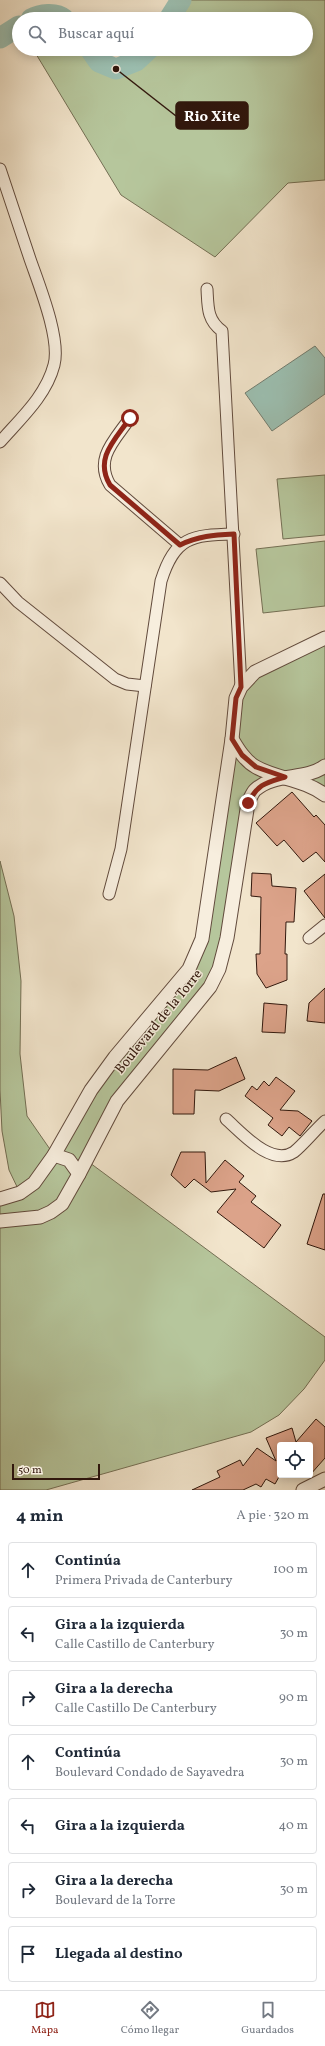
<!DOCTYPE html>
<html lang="es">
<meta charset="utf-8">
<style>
:root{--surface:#fff;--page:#f6f6f7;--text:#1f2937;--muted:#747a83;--line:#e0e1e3;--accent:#8f2418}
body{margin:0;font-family:Vollkorn,serif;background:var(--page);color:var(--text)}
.controls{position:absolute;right:12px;bottom:12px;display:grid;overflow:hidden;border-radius:4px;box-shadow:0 2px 10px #0003}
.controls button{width:36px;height:36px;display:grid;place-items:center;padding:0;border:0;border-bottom:1px solid var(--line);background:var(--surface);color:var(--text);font:20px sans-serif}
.scale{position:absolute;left:12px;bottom:10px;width:88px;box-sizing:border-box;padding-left:4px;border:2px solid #32180d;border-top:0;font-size:11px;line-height:14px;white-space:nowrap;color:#32180d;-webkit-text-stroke:3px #f7eede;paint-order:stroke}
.stop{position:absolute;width:12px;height:12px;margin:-9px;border:3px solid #8f2418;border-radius:50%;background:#fff}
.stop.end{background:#8f2418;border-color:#fff;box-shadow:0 1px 4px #0008}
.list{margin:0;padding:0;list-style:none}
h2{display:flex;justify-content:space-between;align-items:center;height:52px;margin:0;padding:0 16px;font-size:17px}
h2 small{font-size:13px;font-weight:400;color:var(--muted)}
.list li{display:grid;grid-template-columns:26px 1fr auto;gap:12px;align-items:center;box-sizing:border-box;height:56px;margin:0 8px 8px;padding:0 8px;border:1px solid var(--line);border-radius:4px}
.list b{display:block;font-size:15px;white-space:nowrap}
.list p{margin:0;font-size:13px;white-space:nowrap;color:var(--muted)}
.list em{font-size:13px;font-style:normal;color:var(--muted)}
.icon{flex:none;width:22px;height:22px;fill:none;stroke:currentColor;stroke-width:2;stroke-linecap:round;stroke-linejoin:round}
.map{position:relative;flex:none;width:325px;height:1490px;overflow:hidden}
.search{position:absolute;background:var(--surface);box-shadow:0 2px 10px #0003;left:12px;right:12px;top:12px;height:44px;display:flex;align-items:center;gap:10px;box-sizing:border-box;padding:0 14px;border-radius:22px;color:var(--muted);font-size:15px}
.sheet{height:500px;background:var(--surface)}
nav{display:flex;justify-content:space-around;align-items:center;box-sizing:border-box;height:56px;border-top:1px solid var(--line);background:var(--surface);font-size:11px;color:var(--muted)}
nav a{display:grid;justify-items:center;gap:2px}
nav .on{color:var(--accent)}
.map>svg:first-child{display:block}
.green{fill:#b6c69c;stroke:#746f54}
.water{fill:#9cc0b2;stroke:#727d70}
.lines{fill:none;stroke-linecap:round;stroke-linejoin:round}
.river{stroke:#9cc0b2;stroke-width:21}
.building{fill:#dca38a;stroke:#32180d}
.minor-casing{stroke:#624b3d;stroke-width:13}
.tertiary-casing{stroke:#624b3d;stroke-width:15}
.minor{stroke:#f7eede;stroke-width:11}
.tertiary{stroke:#f7eede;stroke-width:13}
.route{stroke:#8f2418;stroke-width:5}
.labels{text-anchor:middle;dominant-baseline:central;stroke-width:3;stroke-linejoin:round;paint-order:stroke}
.street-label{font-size:14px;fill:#32180d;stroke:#f7eede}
.leader{fill:none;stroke:#32180d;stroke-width:1.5}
.callout-dot{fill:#32180d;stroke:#f7eede;stroke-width:1.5}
.callout{fill:#32180d;stroke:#32180d;stroke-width:1.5}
.callout-label{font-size:15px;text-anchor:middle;font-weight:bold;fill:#fff}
</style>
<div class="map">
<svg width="325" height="1490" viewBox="0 0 325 1490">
<rect width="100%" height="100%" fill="#f2e5cc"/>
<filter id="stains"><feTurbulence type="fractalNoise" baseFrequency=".005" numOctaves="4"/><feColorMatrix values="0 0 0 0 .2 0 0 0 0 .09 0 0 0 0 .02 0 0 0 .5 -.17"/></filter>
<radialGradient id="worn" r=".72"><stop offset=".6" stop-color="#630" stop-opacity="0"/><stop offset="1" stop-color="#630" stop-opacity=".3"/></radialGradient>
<!-- green -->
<g class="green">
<polygon points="181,0 325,0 325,180 288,183 215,257 121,195 33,49 90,49 99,62 116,69 136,61 149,49 306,49 306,19 169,19"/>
<polygon points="39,15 60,16 64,19 31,19"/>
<polygon points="325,475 325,535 283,539 277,479"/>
<polygon points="325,541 325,606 263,613 256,549"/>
<polygon points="325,638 325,795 286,777 254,789 219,969 117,1101 86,1160 325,1337 325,1360 304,1389 279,1415 251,1432 46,1490 0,1490 0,1199 20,1193 9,1170 2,1131 0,1090 0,861 14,916 21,981 20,1054 27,1116 54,1155 91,1090 173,990 202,940 234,713 248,679"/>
</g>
<!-- water -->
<polygon class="water" points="315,346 325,358 325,394 272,431 245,393"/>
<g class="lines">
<!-- river -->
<g class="river">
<path d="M31,19C40,14 56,12 64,19"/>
<polyline points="169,19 181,0"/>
<polyline points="0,38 19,26"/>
<polyline points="90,49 99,62 116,69 136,61 149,49"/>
</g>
</g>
<!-- building -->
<g class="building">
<polygon points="292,792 314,817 316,815 325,825 325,862 316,852 303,862 284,840 277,846 256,823"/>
<polygon points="252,873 271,874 272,886 296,888 294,922 286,922 285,954 287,954 287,980 266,988 257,974 256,954 260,954 261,897 251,896"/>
<polygon points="325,874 325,918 304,891"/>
<polygon points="325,988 325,1023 307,1021 309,1003"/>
<polygon points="264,1003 287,1005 285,1033 262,1032"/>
<polygon points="236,1057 245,1079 219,1091 195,1090 194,1114 173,1114 173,1069 208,1070"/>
<polygon points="276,1077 295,1091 280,1110 298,1111 312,1121 300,1136 289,1127 282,1136 268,1125 273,1118 245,1096 252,1086 257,1090 264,1081 269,1086"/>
<polygon points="181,1152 205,1152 206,1183 225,1160 244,1176 239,1182 256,1196 251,1202 281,1225 264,1248 217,1212 236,1189 211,1192 194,1179 185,1188 171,1175"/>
<polygon points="323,1194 325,1194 325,1250 307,1244"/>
<polygon points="316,1419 325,1427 325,1458 310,1475 310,1445 280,1445 280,1475 275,1484 266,1479 261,1487 256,1484 243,1490 192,1490 220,1477 217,1471 240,1460 243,1466 257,1448 276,1461 266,1438 292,1428 296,1442"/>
</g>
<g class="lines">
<defs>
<g id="minor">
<path d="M0,169C10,199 20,229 30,259C39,285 61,339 54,365C46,396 20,419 0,442"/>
<path d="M207,289C208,307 207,320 222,331L241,687"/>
<path d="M130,418C115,440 94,458 110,485L180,545"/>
<polyline points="0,583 18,602 115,679 127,684 145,686"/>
<path d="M109,894L121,849L161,581C175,537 191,535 234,534"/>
<polyline points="309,938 325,925"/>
<path d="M226,1119C242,1133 271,1167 294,1152C303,1145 316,1129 325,1121"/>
</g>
<g id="tertiary">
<path d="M232,739C238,749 245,761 256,767C277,779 304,779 325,795"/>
<polyline points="54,1155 69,1160 79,1174"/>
<polyline points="0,1199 20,1193 34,1183 54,1155 91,1090 115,1057 189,969 202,939 232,739 236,698 241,687 255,672 325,638"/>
<path d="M0,1221L40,1217L51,1212L62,1204L79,1174L117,1101L210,987L219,969L227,938L248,803C250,799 252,793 255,790C275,772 305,781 325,766"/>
<polyline points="303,1490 325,1479"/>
</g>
</defs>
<!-- minor casing -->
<use href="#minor" class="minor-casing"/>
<!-- tertiary casing -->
<use href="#tertiary" class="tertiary-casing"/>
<!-- minor -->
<use href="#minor" class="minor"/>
<!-- tertiary -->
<use href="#tertiary" class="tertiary"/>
</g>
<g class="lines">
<!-- route -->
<path class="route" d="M130,418C115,440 94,458 110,485L180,545C198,536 214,535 234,534L241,687L236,698L232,739L242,755L256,767L285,777C265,783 258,784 248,803"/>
</g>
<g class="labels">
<!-- street labels -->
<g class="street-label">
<text transform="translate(159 1022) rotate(-51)">Boulevard de la Torre</text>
</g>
</g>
<!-- callouts -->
<path class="leader" d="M116 69L176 116"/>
<circle class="callout-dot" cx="116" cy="69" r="4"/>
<rect class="callout" x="176" y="102" width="72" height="27" rx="4"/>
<g class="callout-label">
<text x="212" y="121">Rio Xite</text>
</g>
<rect width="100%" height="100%" filter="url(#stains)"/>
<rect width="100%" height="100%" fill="url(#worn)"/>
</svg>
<div class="controls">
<button><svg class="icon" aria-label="locate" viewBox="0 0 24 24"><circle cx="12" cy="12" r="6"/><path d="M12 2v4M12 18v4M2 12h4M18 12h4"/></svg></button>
</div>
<div class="scale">50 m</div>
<div class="stop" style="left:130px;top:418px"></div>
<div class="stop end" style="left:248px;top:803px"></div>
<div class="search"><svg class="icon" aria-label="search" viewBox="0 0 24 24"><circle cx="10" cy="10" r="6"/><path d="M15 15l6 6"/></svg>Buscar aquí</div>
</div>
<section class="sheet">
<h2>4 min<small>A pie · 320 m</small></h2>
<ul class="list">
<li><svg class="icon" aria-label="ahead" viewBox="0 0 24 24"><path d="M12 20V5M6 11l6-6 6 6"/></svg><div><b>Continúa</b><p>Primera Privada de Canterbury</p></div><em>100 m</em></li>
<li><svg class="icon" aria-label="left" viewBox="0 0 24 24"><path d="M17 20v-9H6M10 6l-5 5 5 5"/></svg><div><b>Gira a la izquierda</b><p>Calle Castillo de Canterbury</p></div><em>30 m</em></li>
<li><svg class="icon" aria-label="right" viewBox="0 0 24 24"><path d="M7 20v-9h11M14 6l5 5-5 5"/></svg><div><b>Gira a la derecha</b><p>Calle Castillo De Canterbury</p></div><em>90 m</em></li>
<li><svg class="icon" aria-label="ahead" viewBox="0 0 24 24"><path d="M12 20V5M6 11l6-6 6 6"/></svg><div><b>Continúa</b><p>Boulevard Condado de Sayavedra</p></div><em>30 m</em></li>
<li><svg class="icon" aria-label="left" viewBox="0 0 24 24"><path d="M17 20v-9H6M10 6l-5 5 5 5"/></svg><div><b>Gira a la izquierda</b></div><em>40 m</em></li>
<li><svg class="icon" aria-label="right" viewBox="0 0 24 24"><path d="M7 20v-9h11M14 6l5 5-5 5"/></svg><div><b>Gira a la derecha</b><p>Boulevard de la Torre</p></div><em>30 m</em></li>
<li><svg class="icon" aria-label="arrive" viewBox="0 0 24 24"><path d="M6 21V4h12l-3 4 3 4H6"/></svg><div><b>Llegada al destino</b></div></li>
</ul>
</section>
<nav>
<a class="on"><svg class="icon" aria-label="map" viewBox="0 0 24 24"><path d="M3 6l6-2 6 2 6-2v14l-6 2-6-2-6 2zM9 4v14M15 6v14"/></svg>Mapa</a>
<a><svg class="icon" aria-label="directions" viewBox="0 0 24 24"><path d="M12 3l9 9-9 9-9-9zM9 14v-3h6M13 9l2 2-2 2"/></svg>Cómo llegar</a>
<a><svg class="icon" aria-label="saved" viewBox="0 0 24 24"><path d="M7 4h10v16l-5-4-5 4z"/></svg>Guardados</a>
</nav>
